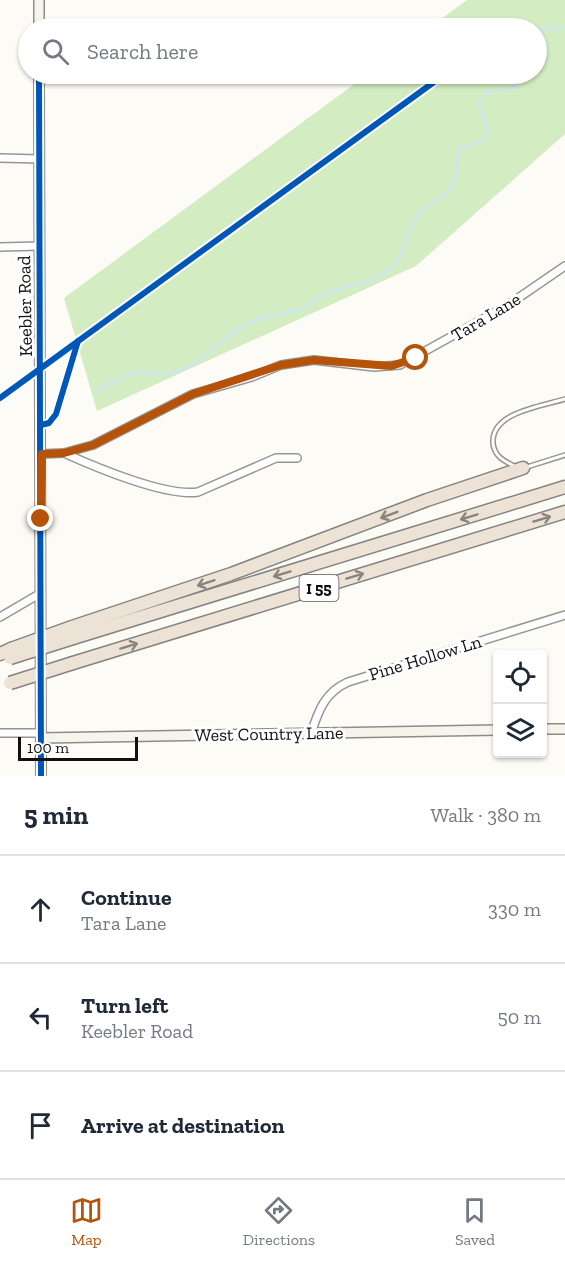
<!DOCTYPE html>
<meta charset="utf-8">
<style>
:root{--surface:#fff;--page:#f2f2f3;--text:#1f2937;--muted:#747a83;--line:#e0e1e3;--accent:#b45309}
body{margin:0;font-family:"Zilla Slab",serif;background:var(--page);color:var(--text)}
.controls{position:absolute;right:18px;bottom:18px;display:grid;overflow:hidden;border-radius:6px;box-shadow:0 2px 4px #0004}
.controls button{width:54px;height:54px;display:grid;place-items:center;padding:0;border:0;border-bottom:2px solid var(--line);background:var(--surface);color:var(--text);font:30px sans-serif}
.scale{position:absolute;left:18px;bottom:15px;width:120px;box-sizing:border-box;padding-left:6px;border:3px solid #101010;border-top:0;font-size:16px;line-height:21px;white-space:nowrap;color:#101010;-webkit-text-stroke:4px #fff;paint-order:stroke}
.stop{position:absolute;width:18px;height:18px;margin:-14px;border:4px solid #b45309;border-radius:50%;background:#fff}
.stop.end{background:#b45309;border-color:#fff;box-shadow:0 2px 6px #0008}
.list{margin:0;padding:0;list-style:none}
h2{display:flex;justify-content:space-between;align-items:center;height:78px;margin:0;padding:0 24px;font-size:26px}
h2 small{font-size:20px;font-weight:400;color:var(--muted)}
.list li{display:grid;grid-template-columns:39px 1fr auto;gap:18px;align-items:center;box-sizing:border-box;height:108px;padding:0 24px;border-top:2px solid var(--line)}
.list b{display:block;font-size:22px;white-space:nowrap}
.list p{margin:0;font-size:20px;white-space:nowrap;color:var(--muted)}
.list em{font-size:20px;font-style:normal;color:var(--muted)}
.icon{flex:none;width:33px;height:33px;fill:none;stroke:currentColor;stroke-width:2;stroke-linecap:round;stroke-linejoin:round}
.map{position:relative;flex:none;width:565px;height:776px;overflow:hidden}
.search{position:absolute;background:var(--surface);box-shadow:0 2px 4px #0004;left:18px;right:18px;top:18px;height:66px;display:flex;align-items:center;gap:15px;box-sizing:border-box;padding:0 21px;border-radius:33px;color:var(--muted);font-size:22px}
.sheet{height:402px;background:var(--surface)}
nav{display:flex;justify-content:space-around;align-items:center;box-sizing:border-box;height:84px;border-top:2px solid var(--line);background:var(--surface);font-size:16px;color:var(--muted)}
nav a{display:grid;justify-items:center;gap:3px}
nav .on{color:var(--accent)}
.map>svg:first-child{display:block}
.forest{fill:#d4ecc2}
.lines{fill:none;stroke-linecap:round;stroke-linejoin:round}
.stream{stroke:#cae5fa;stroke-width:2}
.lane-casing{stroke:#969694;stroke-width:6}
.street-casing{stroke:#969694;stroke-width:10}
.secondary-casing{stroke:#8d8c8a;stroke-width:12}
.highway-casing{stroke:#848381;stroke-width:15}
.lane{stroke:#fffefe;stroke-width:3}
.street{stroke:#fffefe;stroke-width:7}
.secondary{stroke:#f6f5eb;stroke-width:9}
.highway{stroke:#ece2d6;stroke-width:12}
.highway-bridge-casing{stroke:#848381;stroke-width:15;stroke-linecap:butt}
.highway-bridge{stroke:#ece2d6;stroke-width:12}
.cycleway-casing{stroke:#fff;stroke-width:10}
.cycleway{stroke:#0057b8;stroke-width:6}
.oneway{stroke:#89847d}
.route{stroke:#b45309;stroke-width:8}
.labels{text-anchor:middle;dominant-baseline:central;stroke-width:6;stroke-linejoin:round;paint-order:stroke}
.shield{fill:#fff;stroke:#585858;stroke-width:1.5}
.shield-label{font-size:16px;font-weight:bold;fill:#101010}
.street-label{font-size:18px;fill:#101010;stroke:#fff}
</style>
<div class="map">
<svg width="565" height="776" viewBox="0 0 565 776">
<rect width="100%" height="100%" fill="#fcfbf6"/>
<!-- forest -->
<polygon class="forest" points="467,0 565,0 565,134 416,266 97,411 64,298 368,74 536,74 536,28 429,28"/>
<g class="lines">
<!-- stream -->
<g class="stream">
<polyline points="536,33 548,28 565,28"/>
<path d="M95,392C109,381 121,382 133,372C147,371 161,376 174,372C204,364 223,335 250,322C267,314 289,315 303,308C311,304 317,297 326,293C351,283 375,287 395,263C407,249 408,228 419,214C425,205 433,203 441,198C459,187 455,168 459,149L483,140L488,130L478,104L487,92L515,88L511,74"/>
</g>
<defs>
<g id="lane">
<path d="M514,466C504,461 494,456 493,443C491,412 543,406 565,399"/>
<polyline points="527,467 565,455"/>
</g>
<g id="street">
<polyline points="0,158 39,159"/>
<polyline points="0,247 40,246"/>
<path d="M64,453C95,467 166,497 198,492L276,458H297"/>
<polyline points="41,454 64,453 93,445 193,394 252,377 281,365 314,360 374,367 400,365 508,305 565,266"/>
<polyline points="0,617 41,593"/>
<polyline points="0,733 41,733"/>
<path d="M311,734C318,711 325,692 348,682L565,615"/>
</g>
<g id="secondary">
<polyline points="39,28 39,0"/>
<polyline points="39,74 41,776"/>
<polyline points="542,729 565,729"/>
<polyline points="41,738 498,730"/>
</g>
<g id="highway">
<polyline points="72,627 231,574 427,500 523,468"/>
<polyline points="73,638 565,487"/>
<polyline points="0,654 11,649"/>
<polyline points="73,663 565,512"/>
</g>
</defs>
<!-- lane casing -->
<use href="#lane" class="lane-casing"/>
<!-- street casing -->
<use href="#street" class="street-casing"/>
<!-- secondary casing -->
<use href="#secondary" class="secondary-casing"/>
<!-- highway casing -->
<use href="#highway" class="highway-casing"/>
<!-- lane -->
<use href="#lane" class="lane"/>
<!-- street -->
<use href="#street" class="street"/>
<!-- secondary -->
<use href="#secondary" class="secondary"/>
<!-- highway -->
<use href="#highway" class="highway"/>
<defs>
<g id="highway-bridge">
<polyline points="11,649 72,627"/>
<polyline points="10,658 73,638"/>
<polyline points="10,683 73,663"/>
</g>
</defs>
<!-- highway-bridge casing -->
<use href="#highway-bridge" class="highway-bridge-casing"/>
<!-- highway-bridge -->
<use href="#highway-bridge" class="highway-bridge"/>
<defs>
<g id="cycleway">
<polyline points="39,74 41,776"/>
<polyline points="0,398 445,74"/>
<polyline points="41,425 49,423 56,414 78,341"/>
</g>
</defs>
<!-- cycleway casing -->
<use href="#cycleway" class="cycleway-casing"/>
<!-- cycleway -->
<use href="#cycleway" class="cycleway"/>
</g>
<!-- one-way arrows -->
<defs><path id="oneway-shaft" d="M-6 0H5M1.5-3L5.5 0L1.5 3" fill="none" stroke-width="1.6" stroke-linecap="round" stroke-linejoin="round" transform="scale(1.5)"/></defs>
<g class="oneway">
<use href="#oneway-shaft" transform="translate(389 515) rotate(159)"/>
<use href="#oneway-shaft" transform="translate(469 517) rotate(163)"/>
<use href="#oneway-shaft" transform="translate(542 519) rotate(-17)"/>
<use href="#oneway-shaft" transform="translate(282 574) rotate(163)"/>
<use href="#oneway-shaft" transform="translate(355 576) rotate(-17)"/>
<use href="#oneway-shaft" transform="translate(206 583) rotate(162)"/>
<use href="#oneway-shaft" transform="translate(129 646) rotate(-17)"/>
</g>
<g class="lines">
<!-- route -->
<polyline class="route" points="41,519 42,454 64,453 93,445 193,394 281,365 314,360 391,366 416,358"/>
</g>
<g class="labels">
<!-- shield labels -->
<rect class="shield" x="299.5" y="575" width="39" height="26" rx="4.5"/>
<g class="shield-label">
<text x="319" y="588">I 55</text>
</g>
<!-- street labels -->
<g class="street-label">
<text transform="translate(25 306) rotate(-91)">Keebler Road</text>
<text transform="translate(486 317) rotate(-31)">Tara Lane</text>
<text transform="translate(425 658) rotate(-17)">Pine Hollow Ln</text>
<text transform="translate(269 734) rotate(-1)">West Country Lane</text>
</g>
</g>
</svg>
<div class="controls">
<button><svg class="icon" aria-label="locate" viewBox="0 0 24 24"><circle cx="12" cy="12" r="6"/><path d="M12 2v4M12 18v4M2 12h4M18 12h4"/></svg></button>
<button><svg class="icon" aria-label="layers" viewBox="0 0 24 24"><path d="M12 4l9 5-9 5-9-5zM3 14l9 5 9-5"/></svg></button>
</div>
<div class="scale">100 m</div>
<div class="stop" style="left:416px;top:358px"></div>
<div class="stop end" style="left:41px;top:519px"></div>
<div class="search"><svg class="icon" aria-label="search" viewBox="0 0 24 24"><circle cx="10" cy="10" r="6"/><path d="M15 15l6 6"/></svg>Search here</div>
</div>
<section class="sheet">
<h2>5 min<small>Walk · 380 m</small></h2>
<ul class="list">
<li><svg class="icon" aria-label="ahead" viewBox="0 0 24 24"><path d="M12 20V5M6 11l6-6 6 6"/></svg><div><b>Continue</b><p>Tara Lane</p></div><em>330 m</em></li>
<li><svg class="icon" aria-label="left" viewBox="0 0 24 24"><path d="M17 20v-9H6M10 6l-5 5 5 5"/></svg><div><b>Turn left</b><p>Keebler Road</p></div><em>50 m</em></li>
<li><svg class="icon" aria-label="arrive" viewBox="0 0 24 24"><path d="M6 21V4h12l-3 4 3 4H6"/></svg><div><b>Arrive at destination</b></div></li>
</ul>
</section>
<nav>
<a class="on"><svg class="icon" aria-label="map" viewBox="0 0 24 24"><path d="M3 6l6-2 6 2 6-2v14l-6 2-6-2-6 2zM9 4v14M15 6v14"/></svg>Map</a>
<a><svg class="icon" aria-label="directions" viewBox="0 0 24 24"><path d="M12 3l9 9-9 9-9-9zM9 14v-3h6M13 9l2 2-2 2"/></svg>Directions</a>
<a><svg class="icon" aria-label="saved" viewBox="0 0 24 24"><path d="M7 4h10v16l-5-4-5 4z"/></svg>Saved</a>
</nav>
